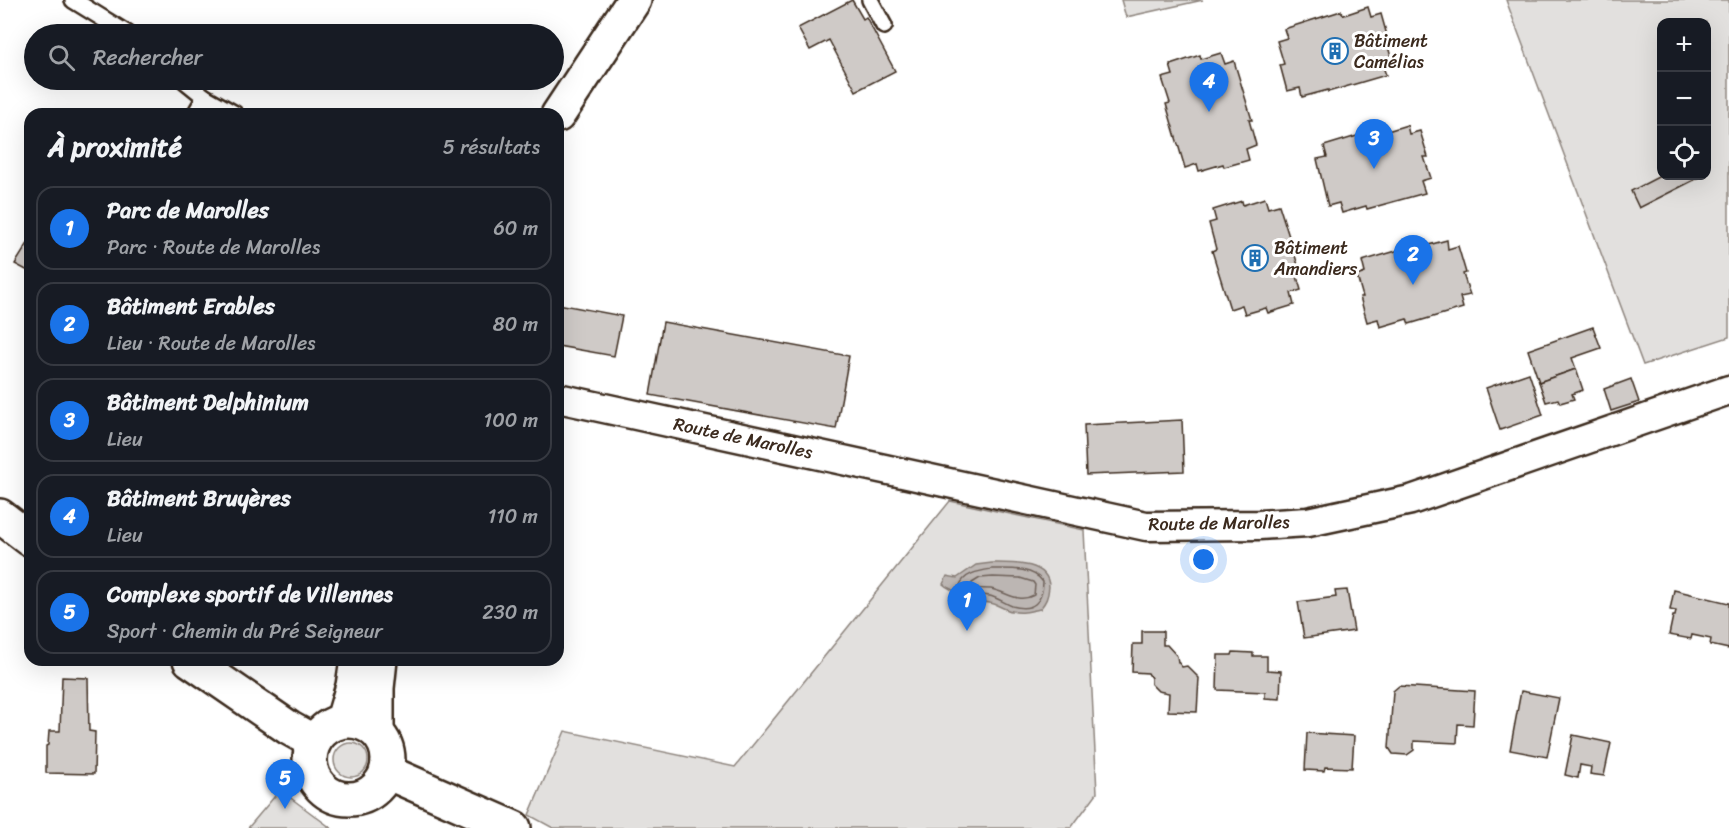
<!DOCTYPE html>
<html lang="fr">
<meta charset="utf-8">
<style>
:root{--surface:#171b24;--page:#242831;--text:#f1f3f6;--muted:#9ea1a6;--line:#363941;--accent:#1a73e8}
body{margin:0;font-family:Sriracha,sans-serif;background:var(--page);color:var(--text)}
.controls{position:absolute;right:18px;top:18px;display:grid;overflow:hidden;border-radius:12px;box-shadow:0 6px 24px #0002}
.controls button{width:54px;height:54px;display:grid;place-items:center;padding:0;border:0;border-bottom:2px solid var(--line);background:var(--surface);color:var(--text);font:30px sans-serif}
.you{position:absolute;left:1204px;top:560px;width:21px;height:21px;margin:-15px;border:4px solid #fff;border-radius:50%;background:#1a73e8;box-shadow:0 0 0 9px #1a73e833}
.badge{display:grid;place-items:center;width:39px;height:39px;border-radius:50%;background:var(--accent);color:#fff;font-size:20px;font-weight:700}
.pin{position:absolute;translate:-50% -50px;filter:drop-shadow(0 2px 3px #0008)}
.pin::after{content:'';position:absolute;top:32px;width:21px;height:18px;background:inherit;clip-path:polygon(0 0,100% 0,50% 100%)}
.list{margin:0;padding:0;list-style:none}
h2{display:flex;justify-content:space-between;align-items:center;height:78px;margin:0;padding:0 24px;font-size:26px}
h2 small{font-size:20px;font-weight:400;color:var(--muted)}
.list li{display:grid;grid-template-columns:39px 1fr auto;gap:18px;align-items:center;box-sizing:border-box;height:84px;margin:0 12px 12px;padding:0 12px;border:2px solid var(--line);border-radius:18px}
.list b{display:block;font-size:22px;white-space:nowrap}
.list p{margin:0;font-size:20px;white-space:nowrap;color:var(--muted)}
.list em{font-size:20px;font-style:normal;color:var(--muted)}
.icon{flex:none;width:33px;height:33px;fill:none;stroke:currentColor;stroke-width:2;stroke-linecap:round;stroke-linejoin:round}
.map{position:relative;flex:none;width:1729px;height:828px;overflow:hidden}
.search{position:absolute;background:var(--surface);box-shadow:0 6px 24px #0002;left:24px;top:24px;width:540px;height:66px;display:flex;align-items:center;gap:15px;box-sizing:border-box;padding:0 21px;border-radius:33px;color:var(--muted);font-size:22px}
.panel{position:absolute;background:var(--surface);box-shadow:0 6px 24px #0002;left:24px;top:108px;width:540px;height:558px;border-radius:18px}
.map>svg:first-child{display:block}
.green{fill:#e2e0de;stroke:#8e857e;stroke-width:1.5;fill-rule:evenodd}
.water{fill:#bcb6b3;stroke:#887e77;stroke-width:1.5}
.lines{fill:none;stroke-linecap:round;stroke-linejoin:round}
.shore{stroke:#6f625a;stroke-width:1.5}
.building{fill:#cfcac7;stroke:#3b2a1e;stroke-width:1.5}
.service-casing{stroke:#3b2a1e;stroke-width:20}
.minor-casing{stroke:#3b2a1e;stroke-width:33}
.tertiary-casing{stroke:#3b2a1e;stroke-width:38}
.service{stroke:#fff;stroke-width:15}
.minor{stroke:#fff;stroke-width:28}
.tertiary{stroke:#fff;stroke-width:33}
.labels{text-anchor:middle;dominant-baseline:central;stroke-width:6;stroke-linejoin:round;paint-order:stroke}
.poi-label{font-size:18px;fill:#3b2a1e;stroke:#fff;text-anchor:start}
.street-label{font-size:18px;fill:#3b2a1e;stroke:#fff}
</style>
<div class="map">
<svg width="1729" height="828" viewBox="0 0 1729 828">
<rect width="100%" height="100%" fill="#fff"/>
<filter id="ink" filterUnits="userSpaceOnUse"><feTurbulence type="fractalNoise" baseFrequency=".0167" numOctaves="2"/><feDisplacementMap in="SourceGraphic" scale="12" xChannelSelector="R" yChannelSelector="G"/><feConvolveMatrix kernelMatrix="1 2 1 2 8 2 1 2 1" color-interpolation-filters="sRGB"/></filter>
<g filter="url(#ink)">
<!-- green -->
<g class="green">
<polygon points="1121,0 1203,0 1126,17"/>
<path d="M1506,0H1729V337L1643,365ZM1662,22H1706V176H1662Z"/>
<polygon points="950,501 1084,530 1097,793 1071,828 553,828 529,815 565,731 735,767"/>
<circle cx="351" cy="760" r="17"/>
<polygon points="280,790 331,828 248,828"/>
</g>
<!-- water -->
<path class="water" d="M992,563C1011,563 1049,561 1049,587C1048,597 1046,602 1040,609C1031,611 1021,614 1012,611C1004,610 998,604 990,603C971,599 972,606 955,592C951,588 947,588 943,584L947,576L957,578L976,565Z"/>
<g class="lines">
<!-- shore -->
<g class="shore">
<path d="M992,569C1008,569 1033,567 1043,582C1043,602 1033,612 1012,606C1004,603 998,598 990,596C978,594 968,598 959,587C964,573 979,571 992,569Z"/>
<path d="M993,577L1020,578L1033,582L1035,585L1034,595C1018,604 1007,592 991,589C983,588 977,590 971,586L972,583L980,578Z"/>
</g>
</g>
<!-- building -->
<g class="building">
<polygon points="852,0 863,19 866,17 895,71 856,91 829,40 810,50 798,28"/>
<polygon points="1368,7 1371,17 1381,14 1388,39 1386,39 1392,61 1382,64 1386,75 1328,92 1328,90 1302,97 1300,88 1287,91 1280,65 1284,64 1277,41 1287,38 1284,29 1341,11 1344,15"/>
<polygon points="1221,53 1225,64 1234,61 1252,120 1249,120 1256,145 1246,149 1249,160 1224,167 1223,164 1199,171 1197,164 1185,168 1166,104 1170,103 1162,78 1173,75 1170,65 1200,55 1201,59"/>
<polygon points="1407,125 1409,134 1420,131 1428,157 1424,157 1431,178 1421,181 1425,193 1367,209 1366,206 1342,213 1339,203 1328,206 1317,159 1327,157 1324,146 1380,129 1381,133"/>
<polygon points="1662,175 1700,177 1639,208 1631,191"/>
<polygon points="1265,198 1268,208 1279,205 1298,265 1294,266 1301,290 1291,293 1294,305 1268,313 1266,308 1245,314 1242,305 1230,309 1212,251 1216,249 1209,223 1216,221 1213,210 1242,201 1243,205"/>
<polygon points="30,240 30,272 15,264"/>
<polygon points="1447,240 1448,249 1458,246 1466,273 1463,274 1470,295 1460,297 1463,308 1409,324 1407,319 1380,327 1378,319 1367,322 1360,297 1363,297 1357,276 1365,273 1362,261 1420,244 1421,247"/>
<polygon points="558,304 622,316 614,356 558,346"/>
<polygon points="663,322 849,356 836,429 650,395"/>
<polygon points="1593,327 1601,348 1572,358 1576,369 1539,382 1528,350"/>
<polygon points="1576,369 1583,390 1572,394 1574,399 1560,403 1558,399 1546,402 1539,382"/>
<polygon points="1529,373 1543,415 1500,430 1486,388"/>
<polygon points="1631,379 1639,402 1611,411 1604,389"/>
<polygon points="1182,420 1184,471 1086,475 1084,425"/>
<polygon points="1347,590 1354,631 1304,638 1298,602 1336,597 1335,591"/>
<polygon points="1674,590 1729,603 1729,649 1710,645 1711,639 1692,635 1691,639 1669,635 1673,616 1675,616 1676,611 1670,610"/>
<polygon points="1142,631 1163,631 1163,645 1167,645 1177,656 1178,662 1182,667 1187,666 1199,678 1197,712 1168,711 1169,693 1158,691 1151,684 1151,678 1148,673 1132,672 1133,644 1142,644"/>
<polygon points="1233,652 1253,653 1253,656 1267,656 1267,670 1281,671 1280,699 1265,698 1265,692 1217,690 1218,655 1232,655"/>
<polygon points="62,677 88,678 89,731 95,732 94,774 46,773 46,746 48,745 49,731 60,731"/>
<polygon points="1399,686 1475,691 1473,725 1458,724 1457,743 1414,741 1414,750 1407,755 1393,754 1389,748 1393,691"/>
<polygon points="1521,691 1559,698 1547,757 1510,750"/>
<polygon points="1307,733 1354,736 1352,768 1325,767 1324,771 1305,770"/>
<polygon points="1573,735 1611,743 1604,776 1590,774 1591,767 1580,765 1578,778 1565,775"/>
</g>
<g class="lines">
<defs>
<g id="service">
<polyline points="73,0 128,34"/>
<polyline points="870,0 884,26"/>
<polyline points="184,80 205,97 235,114"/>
<polyline points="195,114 205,97"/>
</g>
<polyline id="minor" points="558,398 1146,526 1259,525 1308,522 1411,500 1729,390"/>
<g id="tertiary">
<polyline points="558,115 634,0"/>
<polyline points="0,516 30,539"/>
<polyline points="190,660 289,728 314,742"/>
<polyline points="343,720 353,686 357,660"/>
<circle cx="349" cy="760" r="39"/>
<polyline points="377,731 377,688 380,660"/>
<polyline points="386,774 398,777 514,828"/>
</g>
</defs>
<!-- service casing -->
<use href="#service" class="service-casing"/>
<!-- minor casing -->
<use href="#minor" class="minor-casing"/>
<!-- tertiary casing -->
<use href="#tertiary" class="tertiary-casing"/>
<!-- service -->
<use href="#service" class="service"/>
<!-- minor -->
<use href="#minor" class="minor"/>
<!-- tertiary -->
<use href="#tertiary" class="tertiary"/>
</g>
</g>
<!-- icons -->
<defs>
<symbol id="building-ring" viewBox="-11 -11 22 22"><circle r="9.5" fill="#fff" stroke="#1f6fb2" stroke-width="1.5"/><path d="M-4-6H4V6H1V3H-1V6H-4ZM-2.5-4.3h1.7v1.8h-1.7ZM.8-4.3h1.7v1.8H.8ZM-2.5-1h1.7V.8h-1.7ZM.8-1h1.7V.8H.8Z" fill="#1f6fb2"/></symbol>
</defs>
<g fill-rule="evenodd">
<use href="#building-ring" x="1320" y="36" width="30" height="30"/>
<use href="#building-ring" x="1240" y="243" width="30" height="30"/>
</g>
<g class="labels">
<!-- poi labels -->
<g class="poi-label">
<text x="1354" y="41">Bâtiment<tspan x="1354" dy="21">Camélias</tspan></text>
<text x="1274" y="248">Bâtiment<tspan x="1274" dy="21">Amandiers</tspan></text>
</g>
<!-- street labels -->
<g class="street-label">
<text transform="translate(743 438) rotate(12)">Route de Marolles</text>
<text transform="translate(1219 523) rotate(-1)">Route de Marolles</text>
</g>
</g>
</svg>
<div class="controls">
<button>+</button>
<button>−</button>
<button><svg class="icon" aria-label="locate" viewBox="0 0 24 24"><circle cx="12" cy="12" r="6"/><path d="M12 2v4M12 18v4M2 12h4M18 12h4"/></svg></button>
</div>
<div class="you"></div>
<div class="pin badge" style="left:967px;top:631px">1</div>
<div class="pin badge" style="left:1413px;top:285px">2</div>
<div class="pin badge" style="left:1374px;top:169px">3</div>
<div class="pin badge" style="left:1209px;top:112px">4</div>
<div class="pin badge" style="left:285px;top:809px">5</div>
<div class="search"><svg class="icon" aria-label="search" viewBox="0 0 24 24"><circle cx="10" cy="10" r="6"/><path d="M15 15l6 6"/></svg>Rechercher</div>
<section class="panel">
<h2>À proximité<small>5 résultats</small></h2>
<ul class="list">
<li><span class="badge">1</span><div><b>Parc de Marolles</b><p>Parc · Route de Marolles</p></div><em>60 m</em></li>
<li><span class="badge">2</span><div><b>Bâtiment Erables</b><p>Lieu · Route de Marolles</p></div><em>80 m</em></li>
<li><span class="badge">3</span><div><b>Bâtiment Delphinium</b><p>Lieu</p></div><em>100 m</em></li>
<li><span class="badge">4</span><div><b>Bâtiment Bruyères</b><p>Lieu</p></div><em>110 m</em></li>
<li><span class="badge">5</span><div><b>Complexe sportif de Villennes</b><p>Sport · Chemin du Pré Seigneur</p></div><em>230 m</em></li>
</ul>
</section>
</div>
